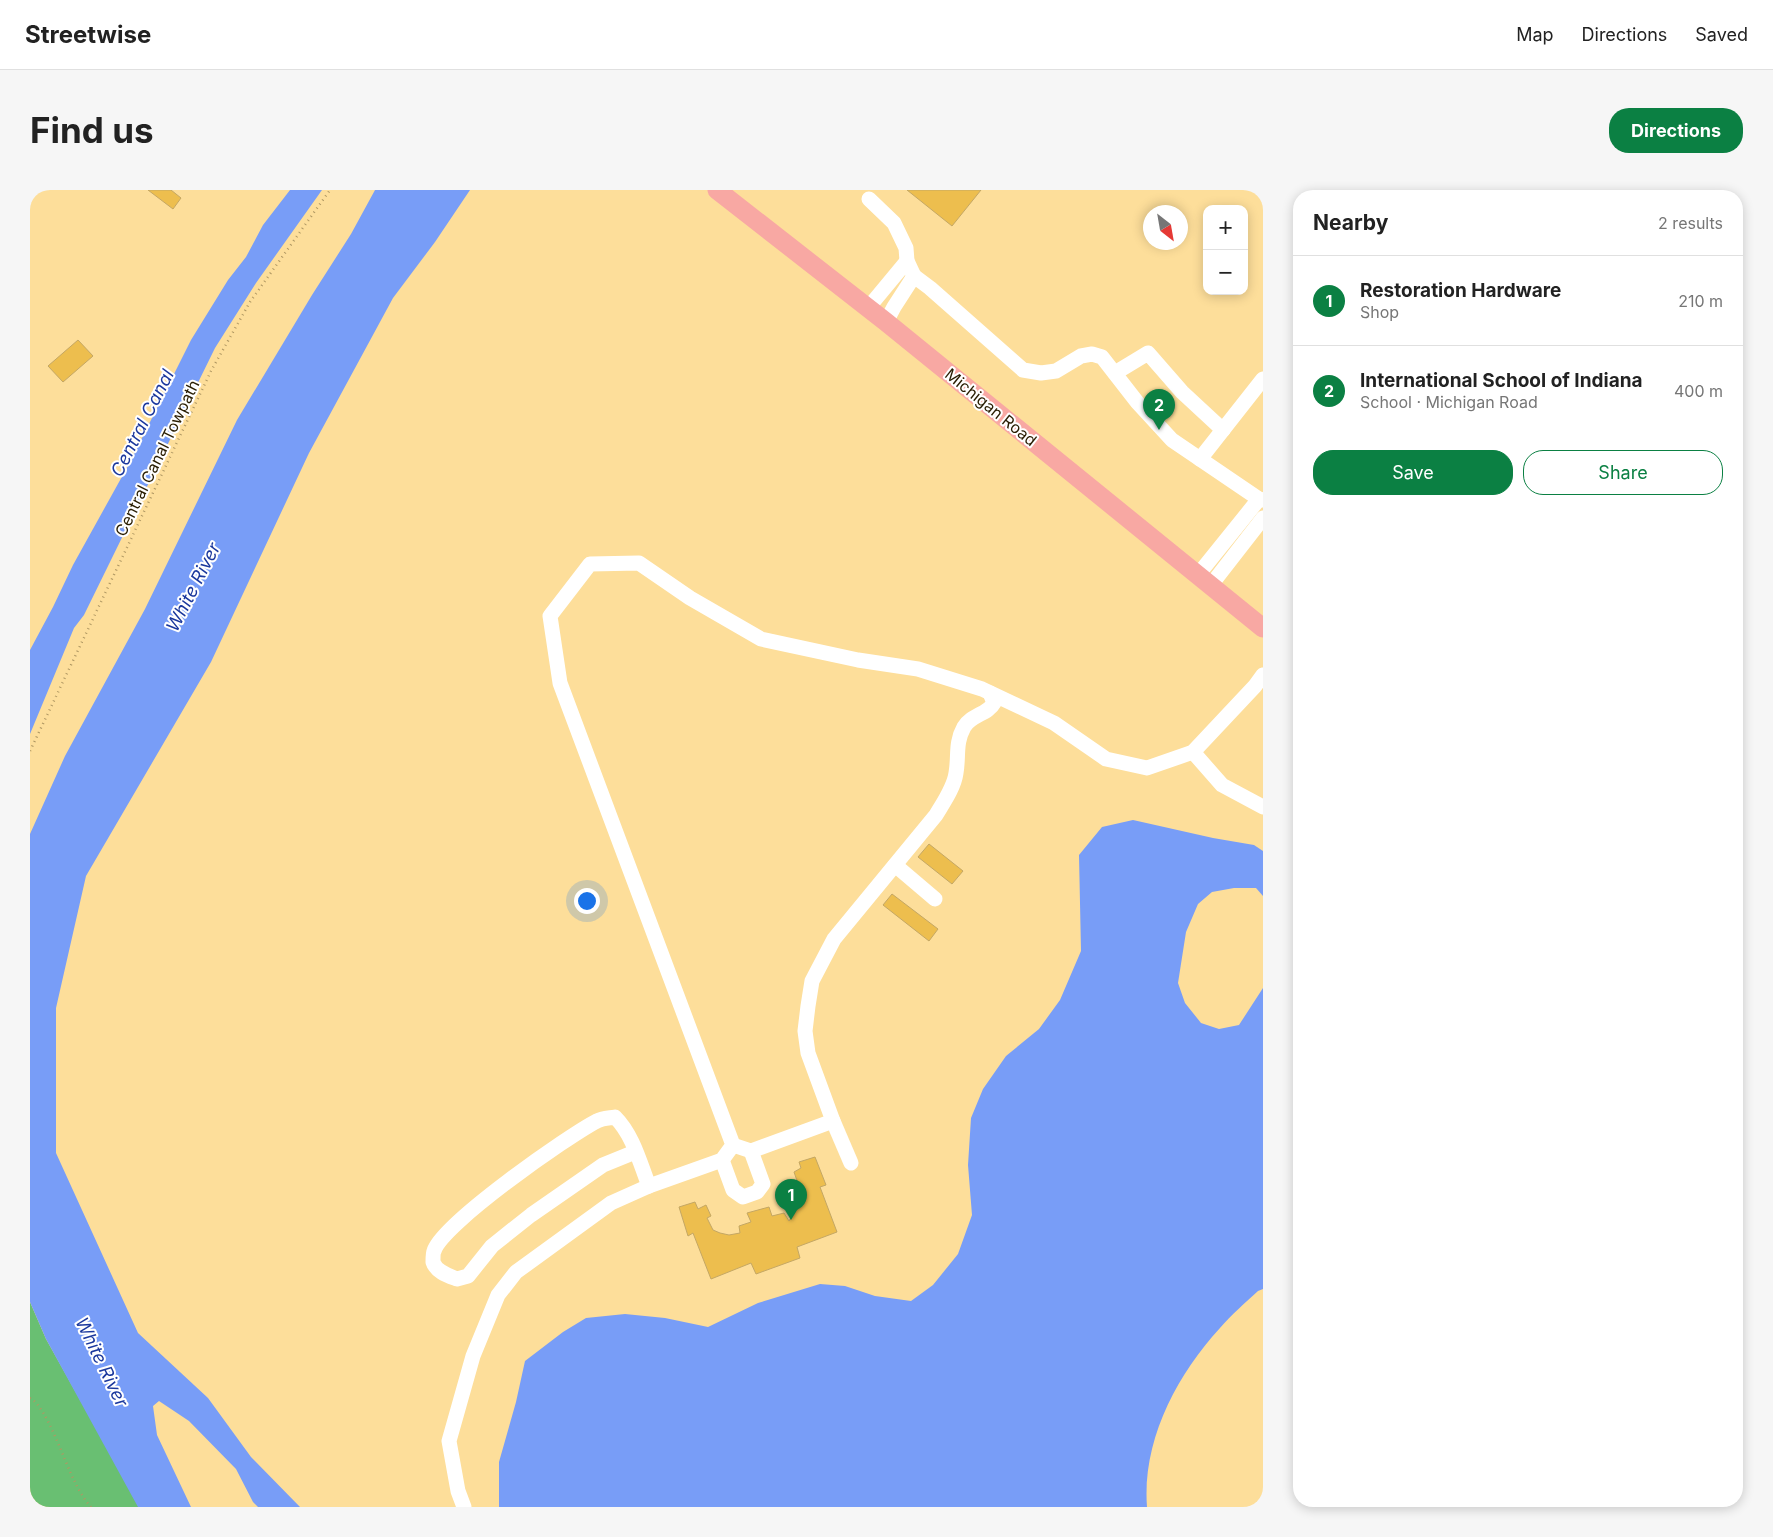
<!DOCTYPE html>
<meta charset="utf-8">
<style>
:root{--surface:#fff;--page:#f6f6f6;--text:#222;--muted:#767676;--line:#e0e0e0;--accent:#0b8043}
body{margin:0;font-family:Inter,sans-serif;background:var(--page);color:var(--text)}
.controls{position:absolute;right:15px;top:15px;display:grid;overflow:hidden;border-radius:10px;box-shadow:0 2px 12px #0003}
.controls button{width:45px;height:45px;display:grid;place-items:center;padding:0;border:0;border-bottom:1px solid var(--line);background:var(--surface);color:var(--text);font:25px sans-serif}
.compass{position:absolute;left:1113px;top:15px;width:45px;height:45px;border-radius:50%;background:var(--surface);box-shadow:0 2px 12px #0003;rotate:149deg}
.you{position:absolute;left:556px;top:710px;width:18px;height:18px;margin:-12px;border:4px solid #fff;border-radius:50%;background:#1a73e8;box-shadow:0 0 0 8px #1a73e833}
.badge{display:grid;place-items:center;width:32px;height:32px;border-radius:50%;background:var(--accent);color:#fff;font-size:16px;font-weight:700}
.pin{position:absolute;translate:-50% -41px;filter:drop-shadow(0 1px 2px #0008)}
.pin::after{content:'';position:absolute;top:26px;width:18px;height:15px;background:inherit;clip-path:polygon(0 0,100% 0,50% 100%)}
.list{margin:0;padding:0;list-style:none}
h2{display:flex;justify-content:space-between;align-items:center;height:65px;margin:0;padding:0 20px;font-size:21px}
h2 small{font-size:16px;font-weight:400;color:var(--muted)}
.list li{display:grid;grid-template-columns:32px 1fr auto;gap:15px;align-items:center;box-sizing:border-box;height:90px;padding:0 20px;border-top:1px solid var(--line)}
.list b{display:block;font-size:19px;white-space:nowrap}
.list p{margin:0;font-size:16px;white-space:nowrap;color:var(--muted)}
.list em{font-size:16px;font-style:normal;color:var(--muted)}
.actions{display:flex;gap:10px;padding:15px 20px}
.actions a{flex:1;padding:11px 0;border:1px solid var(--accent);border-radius:20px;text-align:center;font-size:18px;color:var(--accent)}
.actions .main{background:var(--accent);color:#fff}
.map{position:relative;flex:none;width:1233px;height:1317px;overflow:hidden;border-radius:20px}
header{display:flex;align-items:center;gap:30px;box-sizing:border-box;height:70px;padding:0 25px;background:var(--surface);border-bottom:1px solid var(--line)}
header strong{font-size:24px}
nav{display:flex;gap:28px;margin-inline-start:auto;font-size:18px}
.intro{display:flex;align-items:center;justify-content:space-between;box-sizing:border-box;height:120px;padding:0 30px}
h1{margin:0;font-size:35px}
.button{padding:12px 22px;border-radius:20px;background:var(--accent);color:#fff;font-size:18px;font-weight:700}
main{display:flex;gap:30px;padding:0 30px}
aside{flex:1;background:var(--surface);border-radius:20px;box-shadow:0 2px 12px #0003}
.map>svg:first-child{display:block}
.forest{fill:#69bf72}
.water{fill:#789df7}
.building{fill:#edbe4e;stroke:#c4a764}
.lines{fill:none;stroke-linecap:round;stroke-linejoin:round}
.path{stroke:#b09863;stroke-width:2.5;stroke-dasharray:1 4;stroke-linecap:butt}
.minor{stroke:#fff;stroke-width:15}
.major{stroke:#f8a8a3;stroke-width:19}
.labels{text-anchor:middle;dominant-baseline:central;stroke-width:4;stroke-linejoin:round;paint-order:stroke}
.street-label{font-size:16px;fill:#291d02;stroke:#fff}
.water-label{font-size:18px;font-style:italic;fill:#1b389d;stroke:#fff}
</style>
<header>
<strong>Streetwise</strong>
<nav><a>Map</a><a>Directions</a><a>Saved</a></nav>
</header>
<div class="intro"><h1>Find us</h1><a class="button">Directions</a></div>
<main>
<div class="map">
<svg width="1233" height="1317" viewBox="0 0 1233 1317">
<rect width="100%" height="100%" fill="#fdde9a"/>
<!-- forest -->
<polygon class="forest" points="0,1112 16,1149 110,1317 0,1317"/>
<!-- water -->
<g class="water">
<polygon points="260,0 292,0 226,93 185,158 54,425 44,438 0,544 0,460 23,417 43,375 99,274 161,150 198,90 216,67 233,35"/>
<polygon points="345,0 440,0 405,52 363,108 279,263 181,472 56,686 26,818 26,963 108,1143 178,1208 221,1267 270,1317 228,1317 223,1312 206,1279 159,1231 129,1211 123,1216 127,1245 161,1317 108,1317 16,1149 0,1112 0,644 35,566 115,419 207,230 282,105 321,44"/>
<path d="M1103,630L1183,648L1224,655L1233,661V706L1226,698H1204L1182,702L1168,714L1156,742L1148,793L1155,813L1171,833L1189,839L1209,835L1233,798V1099L1228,1101C1215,1113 1201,1125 1190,1138C1146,1186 1112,1251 1117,1317H469V1272L486,1212L495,1171L533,1142L556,1128L595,1124L635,1128L678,1137L728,1113L790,1094L815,1096L845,1106L881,1111L903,1095L928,1064L942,1025L938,975L941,928L953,899L976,866L1009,839L1030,810L1051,761L1049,665L1072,637Z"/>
</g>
<!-- building -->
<g class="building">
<polygon points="118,0 141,0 151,8 143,19"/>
<polygon points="877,0 951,0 922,36"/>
<polygon points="48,150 63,166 33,192 18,176"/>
<polygon points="899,654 933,681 922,694 888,667"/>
<polygon points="862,704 908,739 899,751 853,715"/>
<polygon points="785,967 796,995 790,997 807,1042 767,1057 770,1068 726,1084 721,1073 681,1089 663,1043 658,1046 649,1017 665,1012 668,1019 676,1015 681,1026 677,1028 683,1040 690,1043 699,1045 710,1043 709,1036 721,1032 717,1023 739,1017 742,1026 754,1023 759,1031 771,1013 771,1002 764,982 771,978 769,972"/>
</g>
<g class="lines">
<!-- path -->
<g class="path">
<polyline points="0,561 181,181 220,112 300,0"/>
<path d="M0,1208C17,1217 34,1271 44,1290C48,1299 54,1309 61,1317"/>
</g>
<!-- minor -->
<g class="minor">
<polyline points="839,9 864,33 876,58 877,71 884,86"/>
<polyline points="838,118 877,71"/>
<polyline points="856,132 864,117 884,86 900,98 993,180 1011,183 1026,181 1051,166 1062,164 1072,167 1107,212 1142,250 1229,309 1233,310"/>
<polyline points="1085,183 1118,163 1152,202 1193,240"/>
<polyline points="1170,269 1233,189"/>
<polyline points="1167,386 1229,309"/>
<polyline points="1181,395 1233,328"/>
<polyline points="1163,562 1192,595 1233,617"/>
<polyline points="865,675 905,709"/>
<polyline points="803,931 821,973"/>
<path d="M703,955L721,961L803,931L778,863L775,841L778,816L782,791L804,749L906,625C913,613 924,598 926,583C929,566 925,553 934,537C941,525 958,524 964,513L960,503"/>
<path d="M605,962L573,975L501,1025L462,1056L438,1086L427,1089C419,1086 406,1082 403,1072C403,1070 403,1063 404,1061C412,1034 538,946 567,931C572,928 580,928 585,927C603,945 610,973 619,996"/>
<polyline points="692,970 703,1000 713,1007 727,1002 733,994 721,961"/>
<polyline points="434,1317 428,1301 419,1251 443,1166 468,1105 486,1082 581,1013 619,996 692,970 703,955 530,493 520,426 560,374 609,373 660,408 731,449 828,470 888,479 952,499 1024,533 1076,569 1117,578 1163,562 1225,496 1233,485"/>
</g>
<!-- major -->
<polyline class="major" points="687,0 856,132 1233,438"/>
</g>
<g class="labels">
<!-- street labels -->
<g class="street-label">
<text transform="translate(961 217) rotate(39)">Michigan Road</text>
<text transform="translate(127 268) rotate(-64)">Central Canal Towpath</text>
</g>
<!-- water labels -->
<g class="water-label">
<text transform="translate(112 233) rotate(-63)">Central Canal</text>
<text transform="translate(163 397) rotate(-63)">White River</text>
<text transform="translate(72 1172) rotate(64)">White River</text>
</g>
</g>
</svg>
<div class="controls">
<button>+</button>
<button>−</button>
</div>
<svg class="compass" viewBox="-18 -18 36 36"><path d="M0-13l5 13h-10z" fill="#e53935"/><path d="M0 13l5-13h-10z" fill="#767676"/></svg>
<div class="you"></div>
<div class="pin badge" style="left:761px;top:1030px">1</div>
<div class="pin badge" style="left:1129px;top:240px">2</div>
</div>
<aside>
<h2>Nearby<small>2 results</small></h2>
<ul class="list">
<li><span class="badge">1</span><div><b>Restoration Hardware</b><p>Shop</p></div><em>210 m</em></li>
<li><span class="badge">2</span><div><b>International School of Indiana</b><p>School · Michigan Road</p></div><em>400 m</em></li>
</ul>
<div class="actions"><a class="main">Save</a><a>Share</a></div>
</aside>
</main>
